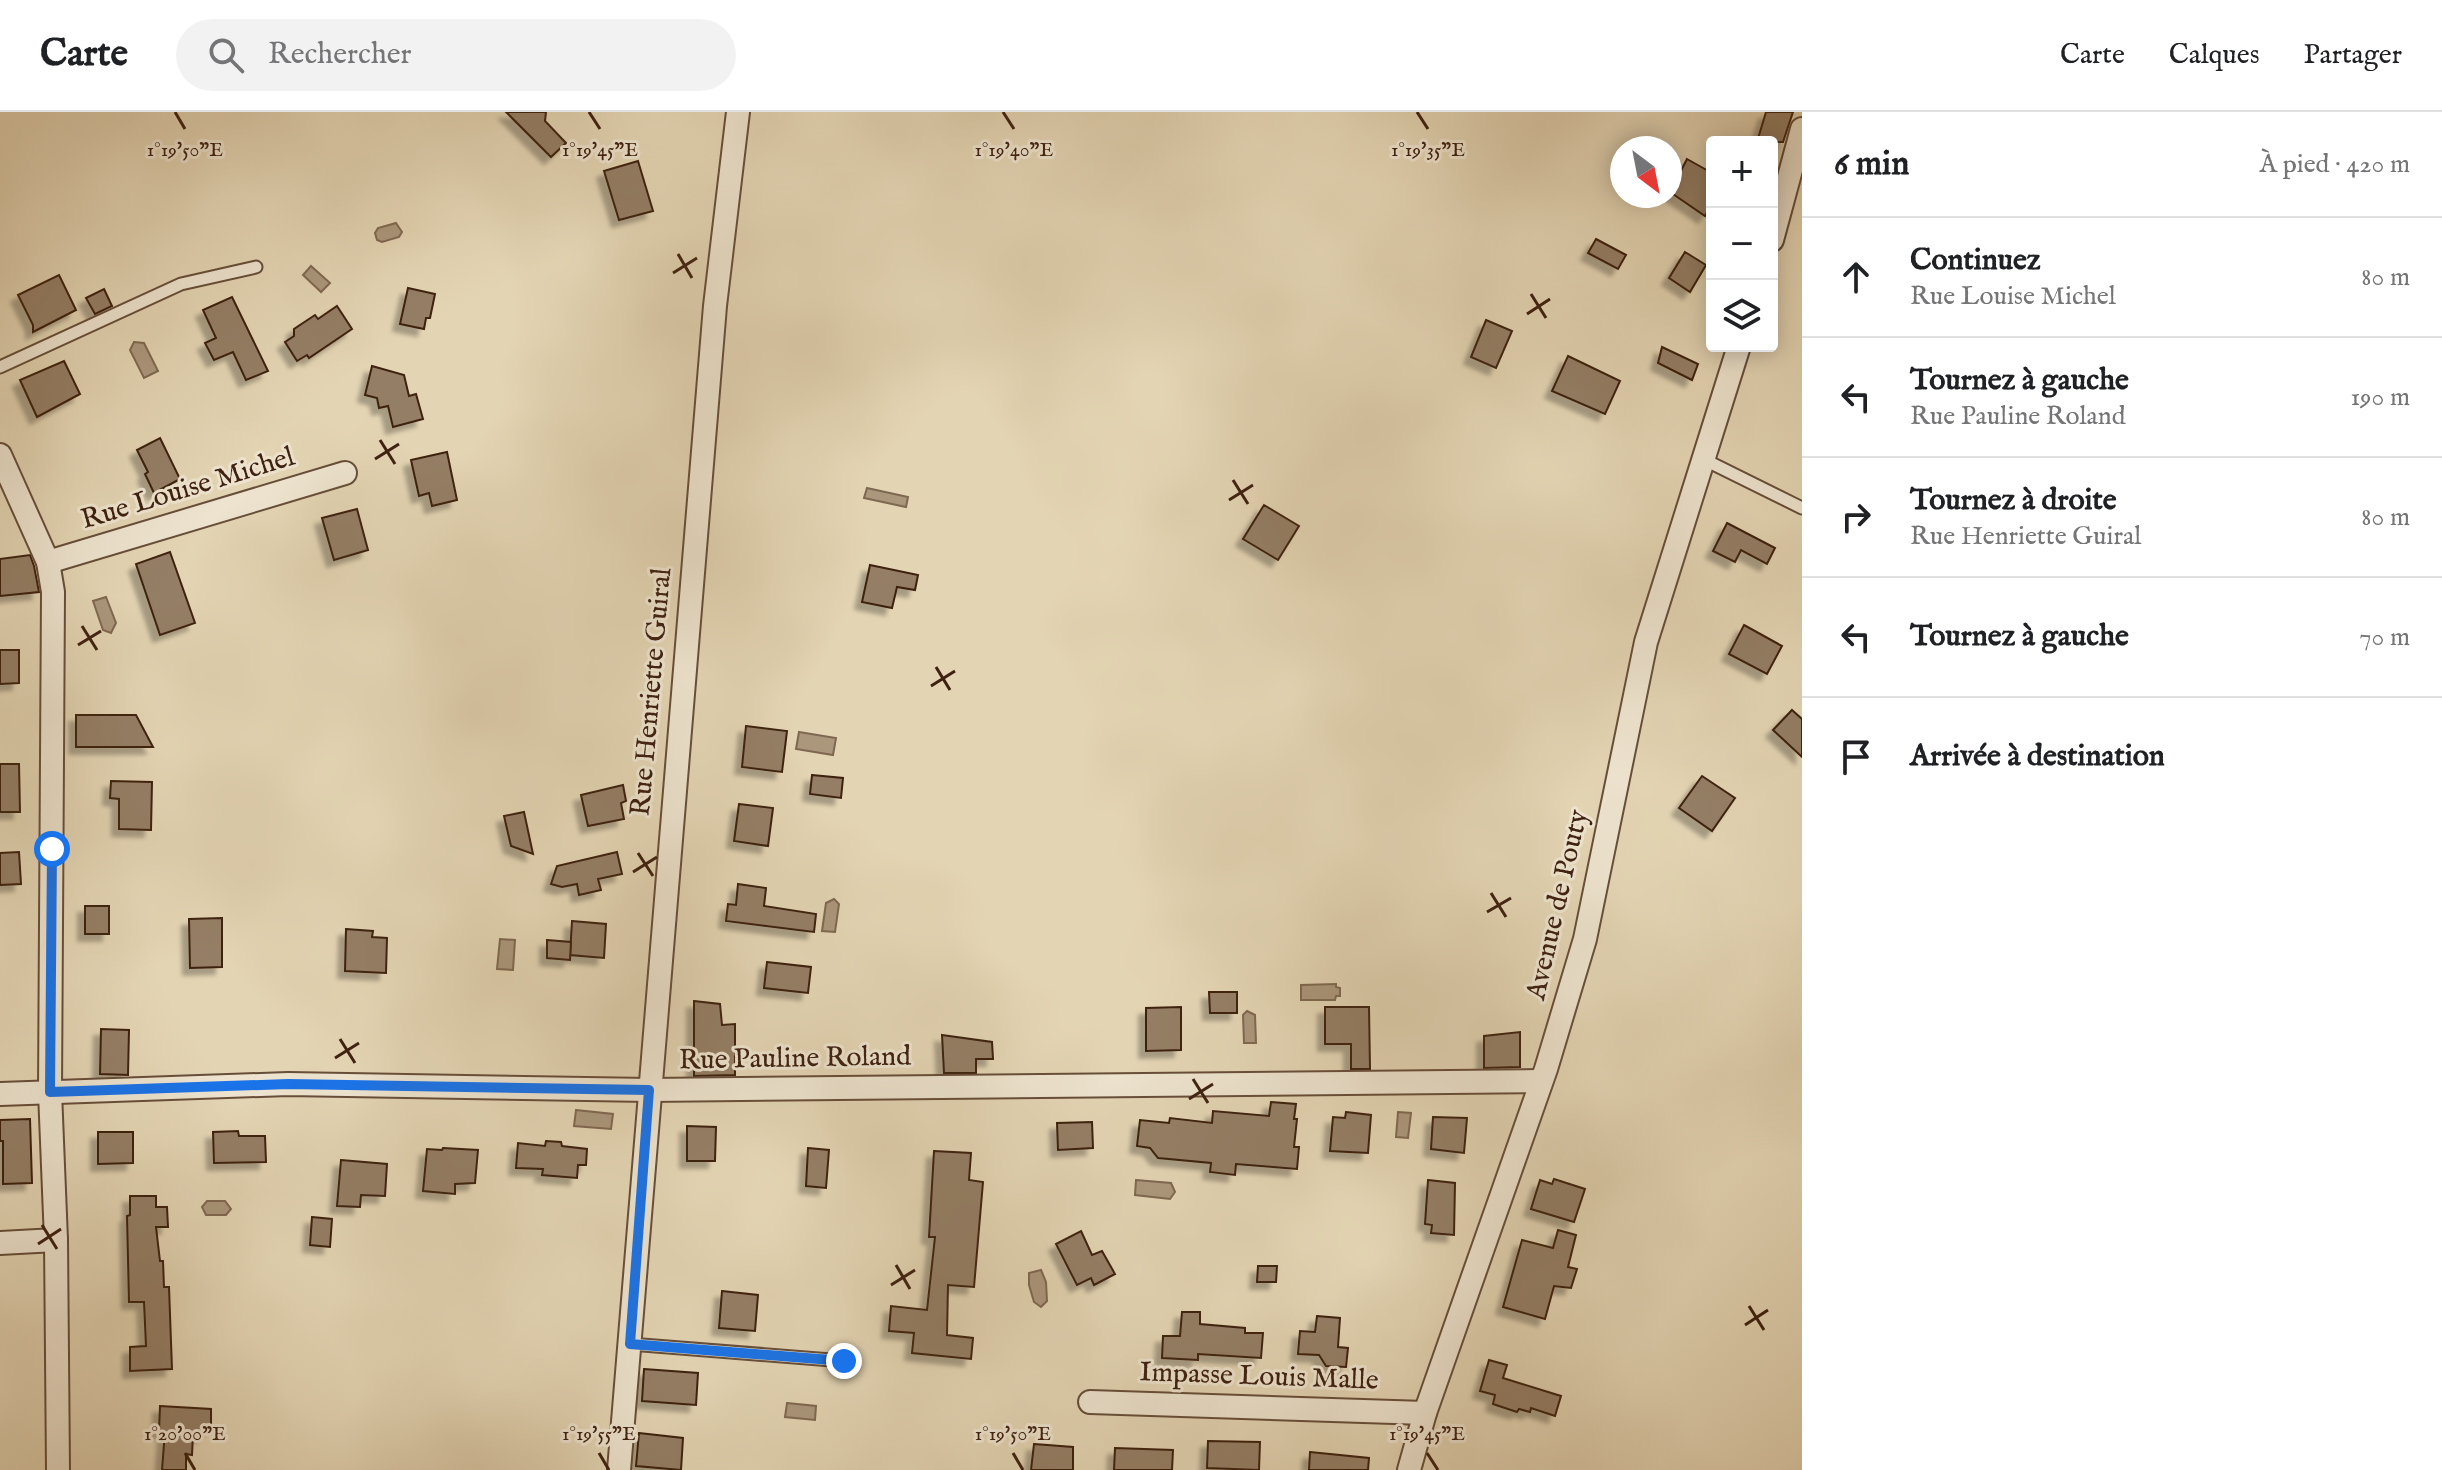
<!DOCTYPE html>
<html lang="fr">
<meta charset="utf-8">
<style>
:root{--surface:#fff;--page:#f2f2f2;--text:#202124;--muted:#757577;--line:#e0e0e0}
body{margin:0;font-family:"IM FELL English",serif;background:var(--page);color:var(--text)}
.controls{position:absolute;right:24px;top:24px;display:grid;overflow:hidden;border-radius:8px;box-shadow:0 4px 20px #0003}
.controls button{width:72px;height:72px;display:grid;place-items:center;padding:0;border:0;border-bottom:2px solid var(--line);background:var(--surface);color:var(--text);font:40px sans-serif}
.compass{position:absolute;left:1610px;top:24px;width:72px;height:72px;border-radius:50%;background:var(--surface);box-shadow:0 4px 20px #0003;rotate:148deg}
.stop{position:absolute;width:24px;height:24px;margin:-18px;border:6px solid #1a73e8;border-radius:50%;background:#fff}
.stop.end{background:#1a73e8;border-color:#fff;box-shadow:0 2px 8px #0008}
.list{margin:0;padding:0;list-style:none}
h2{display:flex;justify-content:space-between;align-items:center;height:104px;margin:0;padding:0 32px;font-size:34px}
h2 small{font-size:26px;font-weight:400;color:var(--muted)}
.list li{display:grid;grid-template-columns:52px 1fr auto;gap:24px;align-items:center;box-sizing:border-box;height:120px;padding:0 32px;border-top:2px solid var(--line)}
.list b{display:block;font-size:30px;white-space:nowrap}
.list p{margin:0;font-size:26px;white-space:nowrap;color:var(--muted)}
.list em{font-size:26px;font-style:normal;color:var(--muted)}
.icon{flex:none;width:44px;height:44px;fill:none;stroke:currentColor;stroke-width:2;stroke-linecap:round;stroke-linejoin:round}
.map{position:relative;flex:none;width:1802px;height:1358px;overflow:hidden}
header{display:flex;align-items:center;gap:48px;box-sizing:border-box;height:112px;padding:0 40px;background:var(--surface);border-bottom:2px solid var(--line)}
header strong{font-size:38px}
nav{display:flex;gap:44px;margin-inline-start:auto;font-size:28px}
.search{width:560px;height:72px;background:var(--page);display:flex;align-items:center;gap:20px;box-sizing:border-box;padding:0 28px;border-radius:44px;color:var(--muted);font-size:30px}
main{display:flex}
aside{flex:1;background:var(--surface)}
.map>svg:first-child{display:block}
.water{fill:#ab977c;stroke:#7f6851;stroke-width:2}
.building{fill:#947e65;stroke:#3e2110;stroke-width:2;filter:url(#shadow)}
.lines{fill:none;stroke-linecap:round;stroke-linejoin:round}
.lane-casing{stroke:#674e39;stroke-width:15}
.street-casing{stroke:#674e39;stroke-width:26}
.lane{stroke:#ede3ce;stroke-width:11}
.street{stroke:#ede3ce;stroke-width:22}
.route{stroke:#1a73e8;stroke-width:10}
.ticks{fill:none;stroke:#3e2110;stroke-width:3}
.labels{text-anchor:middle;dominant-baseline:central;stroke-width:6;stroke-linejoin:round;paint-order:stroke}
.street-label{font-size:28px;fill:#3e2110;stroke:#ede3ce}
.ticks-label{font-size:20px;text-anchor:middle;fill:#3e2110;stroke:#ede3ce;stroke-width:6;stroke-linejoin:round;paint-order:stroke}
</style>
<header>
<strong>Carte</strong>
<div class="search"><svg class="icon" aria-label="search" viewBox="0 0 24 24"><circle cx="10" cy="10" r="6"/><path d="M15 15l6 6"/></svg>Rechercher</div>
<nav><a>Carte</a><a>Calques</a><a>Partager</a></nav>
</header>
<main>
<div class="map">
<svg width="1802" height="1358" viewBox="0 0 1802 1358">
<defs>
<filter id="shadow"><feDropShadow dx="-7" dy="7" stdDeviation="2" flood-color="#0004"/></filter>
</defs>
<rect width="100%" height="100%" fill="#e3d4b3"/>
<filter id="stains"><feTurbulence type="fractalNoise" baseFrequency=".0025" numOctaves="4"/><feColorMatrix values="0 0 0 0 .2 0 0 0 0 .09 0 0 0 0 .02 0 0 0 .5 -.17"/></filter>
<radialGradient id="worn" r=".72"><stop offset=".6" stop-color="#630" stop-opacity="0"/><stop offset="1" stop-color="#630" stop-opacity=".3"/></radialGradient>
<!-- water -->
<g class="water">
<polygon points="396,111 402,120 399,125 382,130 377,128 375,121 378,116"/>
<polygon points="311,154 330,171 321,180 303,163"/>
<polygon points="134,230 144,231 158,259 144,266 130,238"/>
<polygon points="867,376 908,385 906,395 864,386"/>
<polygon points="106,485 116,511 111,521 103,518 93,489"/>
<polygon points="799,620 836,626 833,643 796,637"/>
<polygon points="834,787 839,792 835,820 822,819 826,791"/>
<polygon points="500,827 515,828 513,858 497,857"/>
<polygon points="1336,872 1336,875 1340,876 1340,884 1336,884 1335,888 1301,888 1301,873"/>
<polygon points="1247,899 1255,903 1256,931 1244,931 1243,903"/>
<polygon points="576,998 613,1002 611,1017 574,1014"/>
<polygon points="1398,1000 1411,1001 1408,1026 1396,1025"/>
<polygon points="1136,1068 1171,1071 1175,1080 1170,1087 1135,1083"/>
<polygon points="207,1089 225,1089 231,1097 226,1103 206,1103 202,1095"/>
<polygon points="1041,1158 1046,1170 1047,1189 1041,1195 1034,1190 1029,1173 1029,1161"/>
<polygon points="787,1291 816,1294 815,1308 785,1305"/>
</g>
<!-- building -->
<g class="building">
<polygon points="506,0 546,0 545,9 566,31 551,45"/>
<polygon points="1766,0 1793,0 1783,30 1757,30"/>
<polygon points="1687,47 1712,61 1712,92 1705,104 1670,80"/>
<polygon points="638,49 653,99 619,108 604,59"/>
<polygon points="1596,127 1626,143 1618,157 1588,141"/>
<polygon points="1685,140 1706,153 1690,180 1669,166"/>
<polygon points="59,163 76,198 33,220 33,213 18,183"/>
<polygon points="408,176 435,182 430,206 426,206 424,217 400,212"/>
<polygon points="104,177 112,194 95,202 86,186"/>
<polygon points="232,185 268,259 246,268 233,240 214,248 205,231 216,226 203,198"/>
<polygon points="337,194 352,217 309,246 307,243 297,249 285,230 294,224 294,217 315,203 318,207"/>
<polygon points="1486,208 1512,219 1496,256 1471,245"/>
<polygon points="1662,235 1698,252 1692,268 1658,251"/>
<polygon points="1568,244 1620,269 1605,302 1552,279"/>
<polygon points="64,249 80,282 37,305 20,268"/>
<polygon points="372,254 404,263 409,284 416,282 423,307 393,315 388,294 379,296 377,286 365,283"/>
<polygon points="160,326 180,367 154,381 145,362 148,360 137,338"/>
<polygon points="447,340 457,388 432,394 429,381 419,384 411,348"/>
<polygon points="1264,393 1299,414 1278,448 1243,427"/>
<polygon points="357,397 368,438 334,448 322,406"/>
<polygon points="1727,411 1775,436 1767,452 1741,438 1735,450 1713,439"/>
<polygon points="170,440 195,511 160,523 136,452"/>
<polygon points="30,443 34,454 39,480 0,484 0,447"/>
<polygon points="870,453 918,463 915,478 897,475 892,496 862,490"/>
<polygon points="1744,513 1782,534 1767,562 1729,542"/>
<polygon points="0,538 19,538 19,571 0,572"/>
<polygon points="1792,598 1802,607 1802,645 1773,618"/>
<polygon points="76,603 136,603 153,635 76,635"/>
<polygon points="746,614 787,619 782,660 742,655"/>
<polygon points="0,652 19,652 20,700 0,700"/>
<polygon points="812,663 843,666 841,686 810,682"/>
<polygon points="1702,664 1735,686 1712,719 1679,696"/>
<polygon points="111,669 152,670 151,718 119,717 119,687 110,686"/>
<polygon points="623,673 626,689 621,691 624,707 588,714 581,683"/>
<polygon points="739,692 773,696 768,734 734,729"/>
<polygon points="524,700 533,742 511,734 504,704"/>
<polygon points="19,740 21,772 0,773 0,741"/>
<polygon points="617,740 622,762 598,767 601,778 579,783 577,772 562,775 551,772 557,754"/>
<polygon points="738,772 766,776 764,794 816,802 814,820 726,809 728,792 736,793"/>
<rect x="85" y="794" width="24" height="28"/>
<polygon points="222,806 222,855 190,856 189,807"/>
<polygon points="572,809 606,812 604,846 570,843"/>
<polygon points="346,817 373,819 372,825 387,826 386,861 345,859"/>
<polygon points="547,828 571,830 570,848 547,846"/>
<polygon points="767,850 811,855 808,881 764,876"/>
<polygon points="1209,880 1237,880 1237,901 1210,901"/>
<polygon points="694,889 720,892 722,913 735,912 735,963 694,964"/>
<polygon points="1181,895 1181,938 1146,939 1146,896"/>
<polygon points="1325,895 1369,895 1370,957 1351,957 1351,932 1325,932"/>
<polygon points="101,917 129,918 128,963 100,962"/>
<polygon points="1520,920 1520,955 1484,956 1484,924"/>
<polygon points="942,923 992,930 993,947 976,947 976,961 944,961"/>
<polygon points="1271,990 1296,992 1294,1007 1297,1007 1294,1035 1299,1035 1297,1057 1236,1052 1235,1063 1210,1060 1211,1051 1158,1046 1150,1036 1137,1034 1140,1008 1169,1011 1170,1006 1212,1011 1213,999 1269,1004"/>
<polygon points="1346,1000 1371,1003 1368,1041 1330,1039 1333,1005 1345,1006"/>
<polygon points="1433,1005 1467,1006 1464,1041 1431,1037"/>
<polygon points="30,1007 32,1071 3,1072 3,1029 0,1029 0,1008"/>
<polygon points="1092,1010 1093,1036 1058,1038 1057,1011"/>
<polygon points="687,1014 716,1015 715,1049 687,1049"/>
<polygon points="238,1019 239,1024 265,1024 266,1050 214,1051 213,1020"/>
<polygon points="98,1020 133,1020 133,1051 98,1052"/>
<polygon points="546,1029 561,1030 562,1034 587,1037 586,1053 578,1053 577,1066 542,1063 543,1057 516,1056 518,1031 545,1034"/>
<polygon points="443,1036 478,1038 475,1071 455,1072 455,1082 423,1079 427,1037 442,1038"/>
<polygon points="808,1036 829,1038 826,1076 806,1074"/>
<polygon points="934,1039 971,1041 969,1068 983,1070 974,1175 948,1173 947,1223 973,1226 971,1247 912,1241 914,1221 889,1219 891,1194 927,1198 935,1125 929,1125"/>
<polygon points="341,1048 387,1052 385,1084 361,1083 360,1095 337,1094"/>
<polygon points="1554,1067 1585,1077 1574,1110 1531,1097 1540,1068 1552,1072"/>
<polygon points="1428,1068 1455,1071 1454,1123 1431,1121 1432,1113 1425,1112"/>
<polygon points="130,1084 156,1084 156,1095 167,1095 168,1115 156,1115 160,1149 163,1149 164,1175 169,1175 172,1257 130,1259 130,1235 146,1234 144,1190 129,1190 127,1104 130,1103"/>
<polygon points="312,1105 332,1107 330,1135 310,1133"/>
<polygon points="1558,1118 1576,1123 1568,1155 1577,1157 1571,1176 1554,1174 1545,1207 1503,1195 1522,1128 1553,1136"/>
<polygon points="1081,1119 1092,1143 1102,1139 1115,1162 1094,1173 1091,1166 1077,1173 1056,1132"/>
<polygon points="1258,1154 1277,1154 1276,1170 1257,1170"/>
<polygon points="722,1179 758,1183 755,1219 719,1216"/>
<polygon points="1182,1200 1200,1200 1200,1212 1245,1216 1245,1221 1263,1221 1261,1246 1198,1242 1198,1248 1162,1246 1163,1224 1180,1224"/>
<polygon points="1317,1204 1340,1206 1338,1235 1348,1236 1346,1255 1326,1254 1319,1243 1298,1242 1300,1219 1315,1220"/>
<polygon points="1489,1248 1507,1253 1503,1266 1561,1284 1555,1304 1531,1296 1530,1300 1519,1297 1517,1300 1493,1292 1495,1283 1480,1279"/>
<polygon points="644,1257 698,1261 696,1293 642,1289"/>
<polygon points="160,1294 211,1297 211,1316 204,1315 204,1323 193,1323 192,1343 186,1342 186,1358 162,1358 165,1319 159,1319"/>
<polygon points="639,1321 683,1326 681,1358 636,1354"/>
<polygon points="1208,1329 1260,1330 1259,1358 1207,1356"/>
<polygon points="1034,1332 1073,1335 1073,1358 1031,1358"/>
<polygon points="1115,1336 1173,1338 1172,1358 1114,1358"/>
<polygon points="1310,1340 1369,1346 1368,1358 1309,1358"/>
</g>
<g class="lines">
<defs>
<g id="lane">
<polyline points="0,255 181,172 256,155"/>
<polyline points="1703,347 1802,396"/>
<polyline points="630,1232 844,1249"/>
</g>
<g id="street">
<polyline points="1772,128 1802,17"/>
<polyline points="0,343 48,450 53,480 50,980 56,1128 58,1358"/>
<polyline points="48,450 345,361"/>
<polyline points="0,982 288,972 649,978 1541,969"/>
<polyline points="0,1131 56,1128"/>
<polyline points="1090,1290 1425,1301"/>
<polyline points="619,1358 715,194 738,0"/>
<polyline points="1409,1358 1425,1301 1546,957 1585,827 1646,530 1739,234"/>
</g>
</defs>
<!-- lane casing -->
<use href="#lane" class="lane-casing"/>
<!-- street casing -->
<use href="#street" class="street-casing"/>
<!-- lane -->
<use href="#lane" class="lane"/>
<!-- street -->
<use href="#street" class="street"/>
</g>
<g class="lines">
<!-- route -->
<polyline class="route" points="52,737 50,980 288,972 649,978 630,1232 844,1249"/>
</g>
<!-- ticks -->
<path class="ticks" d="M175,0L185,17M589,0L600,17M1003,0L1014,17M1417,0L1428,17M678,142L692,166M673,161L697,146M1531,182L1546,206M1527,202L1550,187M380,328L395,352M375,347L399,332M1233,368L1248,392M1229,388L1253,373M82,514L97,538M78,533L101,519M936,555L950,578M931,574L955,559M638,741L653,764M633,760L657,745M1491,781L1506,805M1487,800L1511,786M340,927L355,951M335,946L359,931M1193,967L1208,991M1189,987L1213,972M42,1113L57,1137M38,1132L61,1117M896,1153L910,1177M891,1173L915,1158M1749,1194L1764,1218M1745,1213L1768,1198M185,1341L195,1358M599,1341L609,1358M1013,1341L1023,1358M1427,1341L1438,1358"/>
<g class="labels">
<!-- street labels -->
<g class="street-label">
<text transform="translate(188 377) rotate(-17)">Rue Louise Michel</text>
<text transform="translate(652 580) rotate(-85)">Rue Henriette Guiral</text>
<text transform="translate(1558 793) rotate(-77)">Avenue de Pouty</text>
<text transform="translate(795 947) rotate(-1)">Rue Pauline Roland</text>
<text transform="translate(1259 1265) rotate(2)">Impasse Louis Malle</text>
</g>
</g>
<g class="ticks-label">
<text x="185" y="44">1°19'50"E</text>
<text x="600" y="44">1°19'45"E</text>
<text x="1014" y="44">1°19'40"E</text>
<text x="1428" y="44">1°19'35"E</text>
<text x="185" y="1328">1°20'00"E</text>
<text x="599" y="1328">1°19'55"E</text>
<text x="1013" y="1328">1°19'50"E</text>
<text x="1427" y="1328">1°19'45"E</text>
</g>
<rect width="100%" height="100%" filter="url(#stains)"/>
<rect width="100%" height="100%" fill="url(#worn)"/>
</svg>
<div class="controls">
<button>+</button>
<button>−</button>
<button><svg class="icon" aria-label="layers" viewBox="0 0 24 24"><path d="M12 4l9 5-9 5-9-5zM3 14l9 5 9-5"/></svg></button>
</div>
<svg class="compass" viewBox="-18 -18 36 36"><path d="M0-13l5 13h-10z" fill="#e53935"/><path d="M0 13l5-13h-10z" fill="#757577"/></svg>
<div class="stop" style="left:52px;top:737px"></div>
<div class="stop end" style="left:844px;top:1249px"></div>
</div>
<aside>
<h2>6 min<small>À pied · 420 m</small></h2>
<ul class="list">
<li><svg class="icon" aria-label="ahead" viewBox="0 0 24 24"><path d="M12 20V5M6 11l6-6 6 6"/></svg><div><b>Continuez</b><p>Rue Louise Michel</p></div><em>80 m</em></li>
<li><svg class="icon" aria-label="left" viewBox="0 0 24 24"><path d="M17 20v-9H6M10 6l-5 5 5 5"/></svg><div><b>Tournez à gauche</b><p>Rue Pauline Roland</p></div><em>190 m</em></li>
<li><svg class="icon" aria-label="right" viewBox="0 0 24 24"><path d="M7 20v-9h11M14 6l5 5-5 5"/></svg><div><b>Tournez à droite</b><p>Rue Henriette Guiral</p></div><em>80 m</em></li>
<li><svg class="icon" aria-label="left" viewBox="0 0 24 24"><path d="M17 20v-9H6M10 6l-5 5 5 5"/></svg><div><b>Tournez à gauche</b></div><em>70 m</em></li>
<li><svg class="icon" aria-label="arrive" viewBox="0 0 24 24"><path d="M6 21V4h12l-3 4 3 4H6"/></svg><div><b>Arrivée à destination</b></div></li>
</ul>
</aside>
</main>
